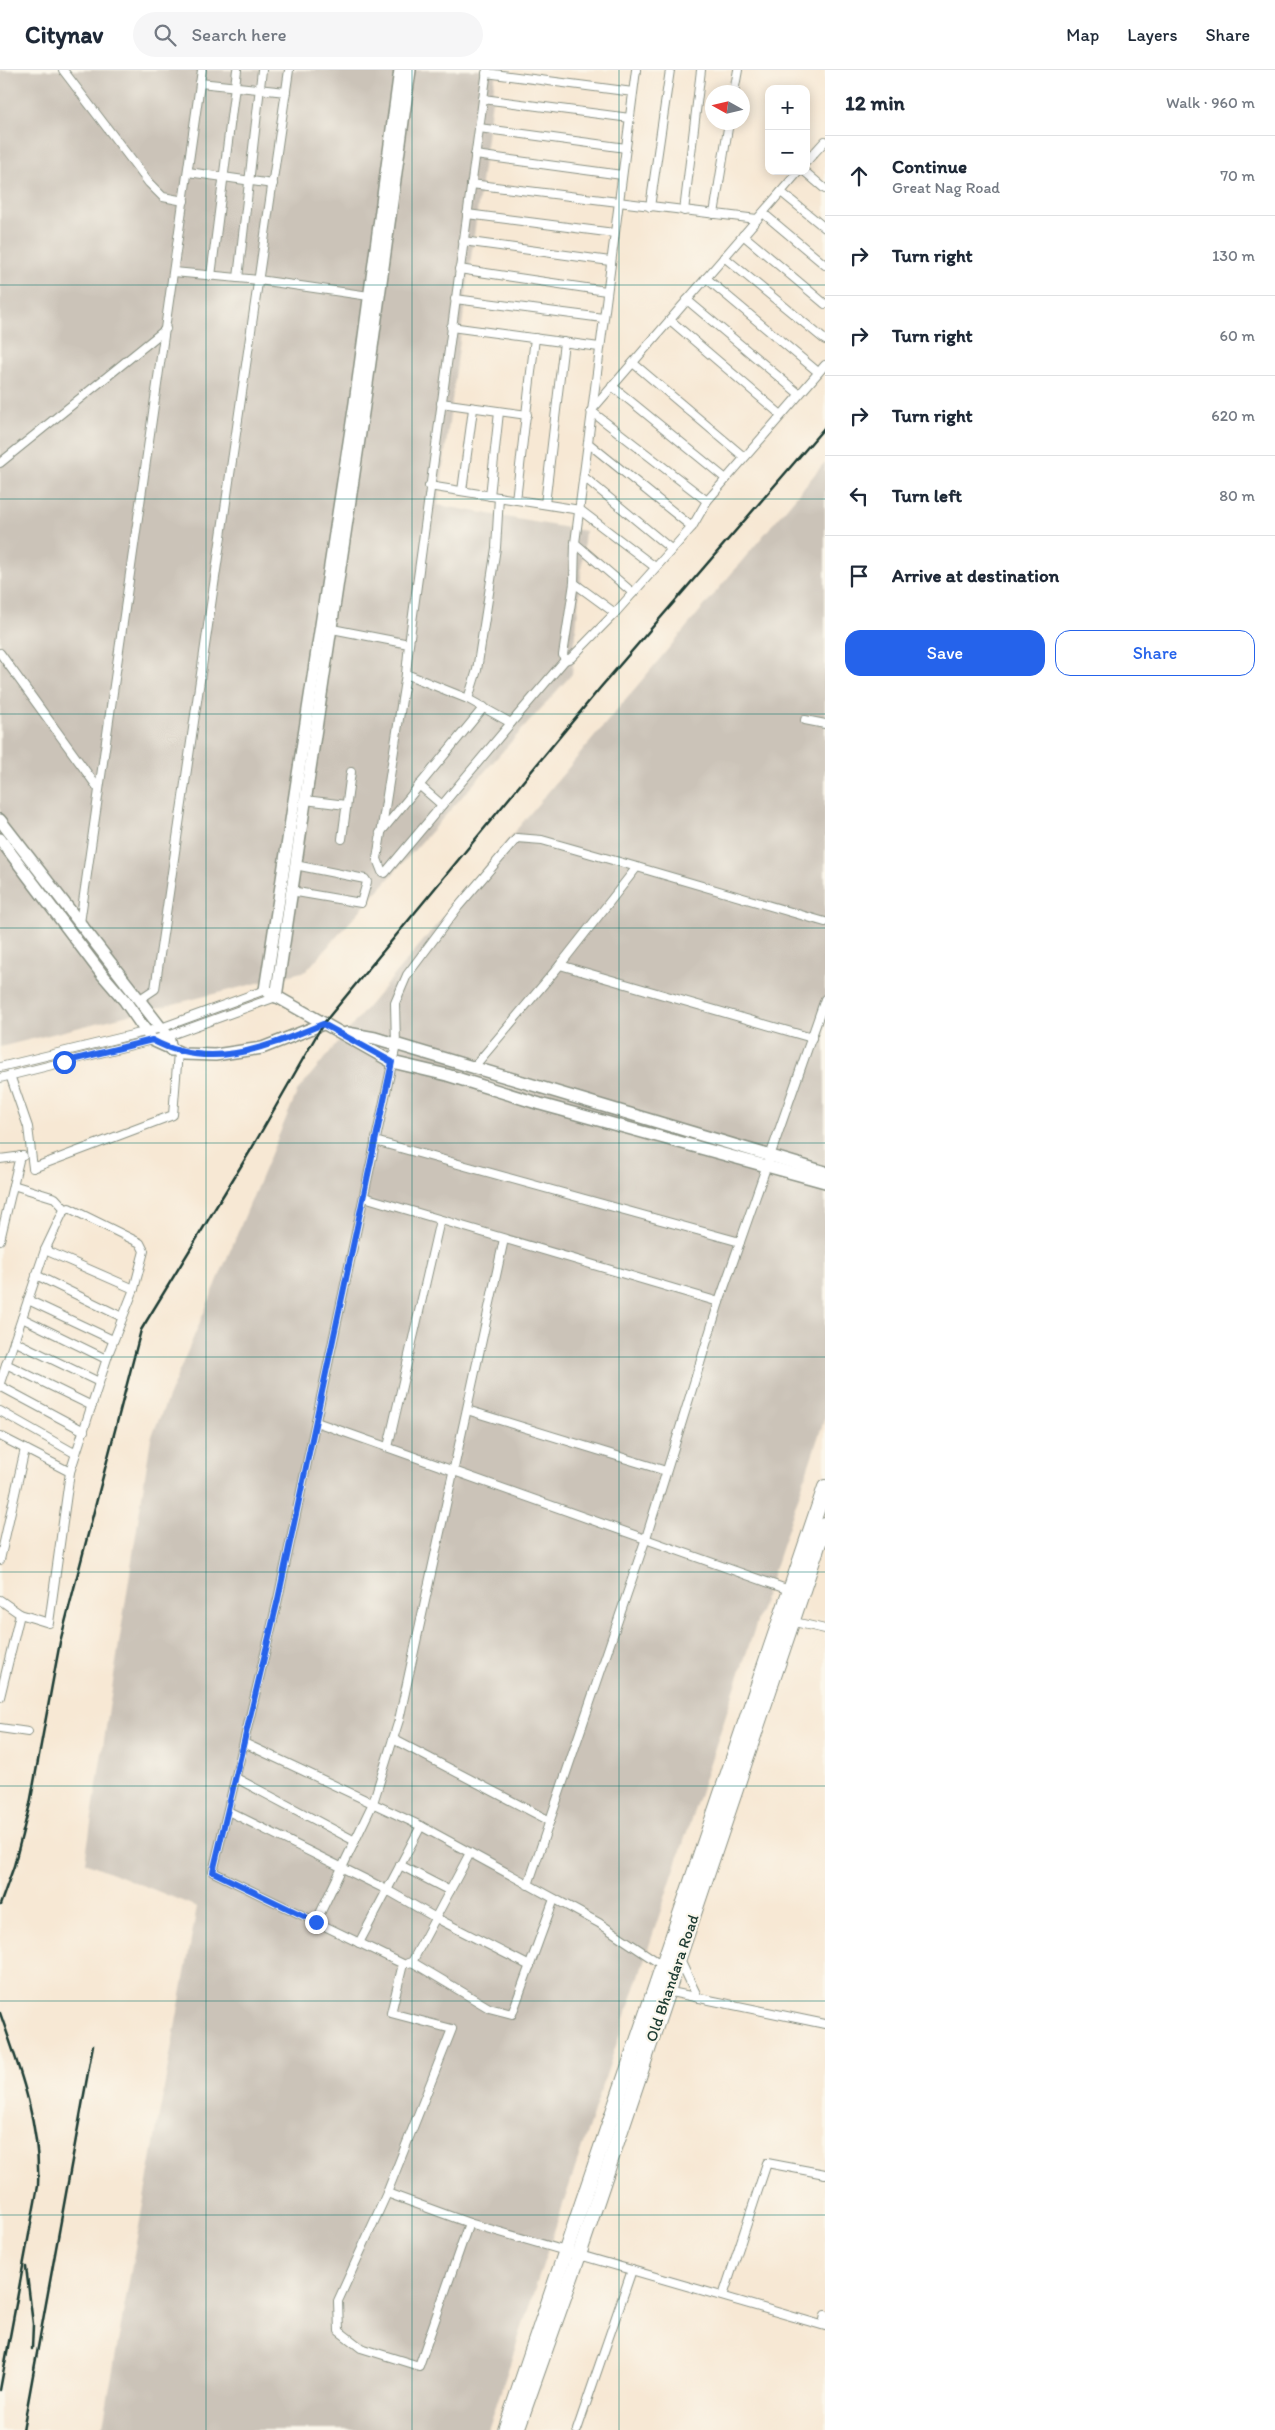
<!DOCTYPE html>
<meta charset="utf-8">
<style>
:root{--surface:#fff;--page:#f6f6f7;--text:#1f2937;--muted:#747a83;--line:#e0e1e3;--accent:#2563eb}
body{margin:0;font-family:Itim,sans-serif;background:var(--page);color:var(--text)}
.controls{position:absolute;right:15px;top:15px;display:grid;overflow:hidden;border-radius:10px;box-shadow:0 2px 12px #0003}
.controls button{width:45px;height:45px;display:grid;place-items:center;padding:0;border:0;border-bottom:1px solid var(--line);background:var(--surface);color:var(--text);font:25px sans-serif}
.compass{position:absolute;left:705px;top:15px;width:45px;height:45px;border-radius:50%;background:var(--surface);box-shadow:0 2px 12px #0003;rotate:278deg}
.stop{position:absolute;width:15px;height:15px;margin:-11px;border:4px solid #2563eb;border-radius:50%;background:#fff}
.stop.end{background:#2563eb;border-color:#fff;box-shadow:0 1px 5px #0008}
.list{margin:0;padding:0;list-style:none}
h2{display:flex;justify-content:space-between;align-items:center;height:65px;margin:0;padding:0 20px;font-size:21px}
h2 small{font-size:16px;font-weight:400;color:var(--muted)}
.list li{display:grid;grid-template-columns:32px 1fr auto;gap:15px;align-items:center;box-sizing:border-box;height:80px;padding:0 20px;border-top:1px solid var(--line)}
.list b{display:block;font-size:19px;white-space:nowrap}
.list p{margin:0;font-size:16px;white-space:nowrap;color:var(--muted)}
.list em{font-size:16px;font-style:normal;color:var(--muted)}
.actions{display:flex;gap:10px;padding:15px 20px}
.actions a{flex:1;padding:11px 0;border:1px solid var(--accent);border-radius:15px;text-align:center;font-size:18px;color:var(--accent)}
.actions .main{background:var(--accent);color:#fff}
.icon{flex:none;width:28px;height:28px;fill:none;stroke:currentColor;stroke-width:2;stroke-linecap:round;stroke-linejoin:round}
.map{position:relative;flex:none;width:825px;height:2360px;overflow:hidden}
header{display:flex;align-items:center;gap:30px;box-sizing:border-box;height:70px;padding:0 25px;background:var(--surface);border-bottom:1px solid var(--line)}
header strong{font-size:24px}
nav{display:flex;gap:28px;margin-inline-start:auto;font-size:18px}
.search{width:350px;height:45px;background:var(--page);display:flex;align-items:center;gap:12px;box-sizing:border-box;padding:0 18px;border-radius:28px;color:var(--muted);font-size:19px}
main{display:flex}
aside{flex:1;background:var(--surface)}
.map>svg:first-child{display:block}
.industrial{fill:#cbc3b8}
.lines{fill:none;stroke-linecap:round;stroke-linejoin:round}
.street-casing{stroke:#8b9284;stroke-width:10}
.secondary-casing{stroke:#8b9284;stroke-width:14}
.highway-casing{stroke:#8b9284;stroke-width:16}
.street{stroke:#fff;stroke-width:8}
.secondary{stroke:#fff;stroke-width:11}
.highway{stroke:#fff;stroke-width:14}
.rail{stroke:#1f3d34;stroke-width:2.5}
.route{stroke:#2563eb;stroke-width:6}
.grid{fill:none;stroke:#0f766e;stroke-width:1;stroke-opacity:0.55}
.labels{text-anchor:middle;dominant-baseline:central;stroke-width:4.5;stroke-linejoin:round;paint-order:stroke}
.street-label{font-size:16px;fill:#1f3d34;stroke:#fbf7ec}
</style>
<header>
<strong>Citynav</strong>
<div class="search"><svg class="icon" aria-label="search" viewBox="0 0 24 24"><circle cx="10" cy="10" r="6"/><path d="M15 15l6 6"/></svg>Search here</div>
<nav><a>Map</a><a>Layers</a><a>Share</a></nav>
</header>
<main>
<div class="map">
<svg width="825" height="2360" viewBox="0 0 825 2360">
<rect width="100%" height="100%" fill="#fbf7ec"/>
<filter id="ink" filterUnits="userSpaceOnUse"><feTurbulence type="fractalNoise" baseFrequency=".02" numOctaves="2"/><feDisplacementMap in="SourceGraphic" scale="10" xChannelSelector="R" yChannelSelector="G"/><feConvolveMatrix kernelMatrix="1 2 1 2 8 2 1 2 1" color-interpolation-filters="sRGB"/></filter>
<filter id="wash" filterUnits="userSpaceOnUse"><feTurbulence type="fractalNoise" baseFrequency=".0096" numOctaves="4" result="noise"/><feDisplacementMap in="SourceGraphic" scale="20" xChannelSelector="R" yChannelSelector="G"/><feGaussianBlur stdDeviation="1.12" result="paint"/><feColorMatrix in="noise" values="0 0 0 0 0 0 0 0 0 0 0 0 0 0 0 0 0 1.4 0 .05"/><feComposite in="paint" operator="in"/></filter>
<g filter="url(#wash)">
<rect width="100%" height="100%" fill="#f7e8d4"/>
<!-- industrial -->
<g class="industrial">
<polygon points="0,0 496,0 438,435 585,461 572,604 306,901 0,977"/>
<polygon points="825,392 825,1347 488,2360 102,2360 197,1837 85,1792 151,1368 298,1020"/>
</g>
</g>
<g filter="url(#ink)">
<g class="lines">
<defs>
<g id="street">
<polyline points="63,0 149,113 163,127 184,131"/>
<polyline points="486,3 633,22"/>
<polyline points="200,13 286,22"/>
<polyline points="734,22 738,0"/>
<polyline points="483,29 630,48"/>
<polyline points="479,58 626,78"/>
<polyline points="475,85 622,105"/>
<polyline points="806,92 825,71"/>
<polyline points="804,101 825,119"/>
<polyline points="188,102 273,114"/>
<polyline points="471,114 757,149"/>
<polyline points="781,122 825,158"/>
<polyline points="650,137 670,0"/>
<polyline points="684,141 701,0"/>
<polyline points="763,143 825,195"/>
<polyline points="467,144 614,163"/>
<polyline points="714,144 729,52"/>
<polyline points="743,165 825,234"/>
<polyline points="463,171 610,191"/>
<polyline points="724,187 825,270"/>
<polyline points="459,199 606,221"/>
<polyline points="174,202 259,210 369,226"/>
<polyline points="211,206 237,0"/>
<polyline points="238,208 262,0"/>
<polyline points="706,208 818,302"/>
<polyline points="455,229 603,248"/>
<polyline points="687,230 798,323"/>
<polyline points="670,250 780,344"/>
<polyline points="451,257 599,277"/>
<polyline points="633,293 744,387"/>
<polyline points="612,316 726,409"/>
<polyline points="441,333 527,345"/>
<polyline points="588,373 692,457"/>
<polyline points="0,393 166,259"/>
<polyline points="584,407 671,479"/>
<polyline points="429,416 580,440 655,497"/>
<polyline points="462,421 473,339"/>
<polyline points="490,426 499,342"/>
<polyline points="516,430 535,268"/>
<polyline points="707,431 591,341 799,101"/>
<polyline points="545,434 564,272"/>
<polyline points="575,473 633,523"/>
<polyline points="574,513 615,543 692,457 707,431 825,295"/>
<polyline points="615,543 571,588 565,590 563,585 574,513 575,473 636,0"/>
<polyline points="327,558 409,574 406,604 468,629 511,653 565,590"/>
<polyline points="409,574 487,0"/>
<polyline points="0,583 98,718"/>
<polyline points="406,604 377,789 382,802 385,803 511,653"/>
<polyline points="468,629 477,600 496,478 499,427"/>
<polyline points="805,650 825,654"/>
<polyline points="419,715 442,735"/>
<polyline points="305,730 346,735"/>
<polyline points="380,763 484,637"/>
<polyline points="342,769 351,702"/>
<polyline points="637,797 542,770 517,768 458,837 407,905 395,933 396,975 278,1529 213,1802 403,1894 391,1943 452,1959 387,2123 469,2153 825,2256"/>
<polyline points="291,821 361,833 367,812 365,809 295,795"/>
<polyline points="80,853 202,0"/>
<polyline points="560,895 812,968"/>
<polyline points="140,929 155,919 289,0"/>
<polyline points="0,997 161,958 265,920"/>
<polyline points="473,998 560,895 637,797 825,852"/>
<polyline points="10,1005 28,1057 33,1098 173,1045 178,982"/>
<polyline points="0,1008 168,966 276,927"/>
<polyline points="375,1071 740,1172"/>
<polyline points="0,1089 23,1086"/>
<polyline points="13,1115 55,1128 66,1140"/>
<polyline points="364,1127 719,1232"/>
<polyline points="0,1170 20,1086"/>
<polyline points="45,1180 134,1219"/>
<polyline points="36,1205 122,1247"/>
<polyline points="28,1230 113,1270"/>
<polyline points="22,1248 106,1289"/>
<polyline points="14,1271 99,1312"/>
<polyline points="6,1294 92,1336"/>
<polyline points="0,1313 45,1180 63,1142 69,1138 140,1173 144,1181 134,1219 109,1282 70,1402"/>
<polyline points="0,1316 84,1361"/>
<polyline points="467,1340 666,1401"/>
<polyline points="0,1341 76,1384"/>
<polyline points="316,1352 792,1521"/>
<polyline points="0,1366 70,1402 49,1553 20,1544"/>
<polyline points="388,1377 440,1150"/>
<polyline points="0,1490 25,1379"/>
<polyline points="0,1530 20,1544 0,1627"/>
<polyline points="790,1551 825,1559"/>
<polyline points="0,1658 28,1662"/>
<polyline points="393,1669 550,1751"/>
<polyline points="244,1673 421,1756 599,1853 665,1897"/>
<polyline points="236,1708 355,1771"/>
<polyline points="228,1741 387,1820 436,1848 530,1896"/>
<polyline points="400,1795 450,1821"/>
<polyline points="528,1815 646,1468 719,1232 825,929"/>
<polyline points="316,1852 373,1733 399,1650 504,1169"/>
<polyline points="359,1873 421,1756"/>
<polyline points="680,1890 698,1928"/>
<polyline points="412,1892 489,1938 512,1944 554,1829"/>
<polyline points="408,1893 412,1892 470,1783"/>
<polyline points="666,1921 825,1954"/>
<polyline points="387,2123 338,2231 339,2261 361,2278 419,2296 469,2153"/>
<polyline points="723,2226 767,2093 825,2104"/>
<polyline points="823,2255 825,2245"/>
<polyline points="577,2360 632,2200"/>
</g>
<g id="secondary">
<polyline points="400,0 355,333 265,920 392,992 447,1005 540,1034 825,1112"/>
<polyline points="0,750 161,958 168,966 171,980"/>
<polyline points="0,769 101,903 125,931 152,970 183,984 215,985 262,978 323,954"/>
<polyline points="276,927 364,336 410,0"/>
<polyline points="347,963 375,968 825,1102"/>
</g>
<g id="highway">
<polyline points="505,2360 825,1417"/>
<polyline points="517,2360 579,2185 825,1455"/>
</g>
</defs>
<!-- street casing -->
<use href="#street" class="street-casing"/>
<!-- secondary casing -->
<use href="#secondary" class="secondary-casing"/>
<!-- highway casing -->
<use href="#highway" class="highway-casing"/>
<!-- street -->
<use href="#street" class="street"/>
<!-- secondary -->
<use href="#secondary" class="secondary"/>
<!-- highway -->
<use href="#highway" class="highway"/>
<!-- rail -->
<g class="rail">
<polyline points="0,1835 14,1796 30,1734 60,1572 141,1260 252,1078 323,954 600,618 825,357"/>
<path d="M0,1943C20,1999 41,2056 38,2116L0,2320"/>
<polyline points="26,2197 33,2254 32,2279"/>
<polyline points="23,2360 93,1975"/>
</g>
</g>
</g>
<g class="lines" filter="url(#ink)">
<!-- route -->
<path class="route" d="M64,992L152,970C211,1002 266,977 323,954L392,992L278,1529L213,1802L316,1852"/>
</g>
<!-- grid -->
<path class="grid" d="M206,0V2360M412,0V2360M619,0V2360M0,215H825M0,429H825M0,644H825M0,858H825M0,1073H825M0,1287H825M0,1502H825M0,1716H825M0,1931H825M0,2145H825"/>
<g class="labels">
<!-- street labels -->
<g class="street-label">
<text transform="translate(672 1908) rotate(-71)">Old Bhandara Road</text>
</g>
</g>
</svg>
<div class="controls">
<button>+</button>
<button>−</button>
</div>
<svg class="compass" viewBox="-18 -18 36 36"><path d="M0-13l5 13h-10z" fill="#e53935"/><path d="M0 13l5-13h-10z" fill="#747a83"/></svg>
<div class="stop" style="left:64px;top:992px"></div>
<div class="stop end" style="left:316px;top:1852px"></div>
</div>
<aside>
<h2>12 min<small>Walk · 960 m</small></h2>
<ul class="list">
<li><svg class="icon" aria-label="ahead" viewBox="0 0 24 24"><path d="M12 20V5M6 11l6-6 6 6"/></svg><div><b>Continue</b><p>Great Nag Road</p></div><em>70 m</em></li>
<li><svg class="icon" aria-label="right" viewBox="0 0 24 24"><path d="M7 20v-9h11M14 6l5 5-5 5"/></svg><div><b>Turn right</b></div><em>130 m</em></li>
<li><svg class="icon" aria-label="right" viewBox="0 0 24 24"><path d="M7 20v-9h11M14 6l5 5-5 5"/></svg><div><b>Turn right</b></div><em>60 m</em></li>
<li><svg class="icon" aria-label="right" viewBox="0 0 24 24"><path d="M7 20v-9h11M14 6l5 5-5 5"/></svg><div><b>Turn right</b></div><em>620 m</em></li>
<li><svg class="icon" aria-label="left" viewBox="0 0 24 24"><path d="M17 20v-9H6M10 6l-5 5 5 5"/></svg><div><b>Turn left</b></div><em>80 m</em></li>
<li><svg class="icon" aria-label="arrive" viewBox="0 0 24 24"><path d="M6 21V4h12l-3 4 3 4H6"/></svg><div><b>Arrive at destination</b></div></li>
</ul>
<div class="actions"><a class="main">Save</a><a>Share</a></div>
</aside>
</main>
